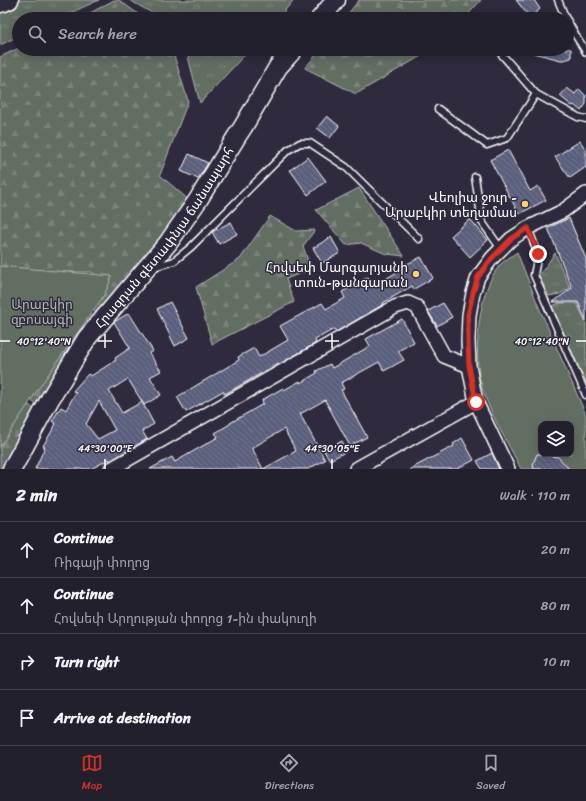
<!DOCTYPE html>
<meta charset="utf-8">
<style>
:root{--surface:#23202e;--page:#2f2d3a;--text:#f1f3f6;--muted:#a3a3aa;--line:#403e4a;--accent:#d93025}
body{margin:0;font-family:Sriracha,"Noto Sans Armenian",sans-serif;background:var(--page);color:var(--text)}
.controls{position:absolute;right:12px;bottom:12px;display:grid;overflow:hidden;border-radius:8px;box-shadow:0 2px 10px #0003}
.controls button{width:36px;height:36px;display:grid;place-items:center;padding:0;border:0;border-bottom:1px solid var(--line);background:var(--surface);color:var(--text);font:20px sans-serif}
.stop{position:absolute;width:12px;height:12px;margin:-9px;border:3px solid #d93025;border-radius:50%;background:#fff}
.stop.end{background:#d93025;border-color:#fff;box-shadow:0 1px 4px #0008}
.list{margin:0;padding:0;list-style:none}
h2{display:flex;justify-content:space-between;align-items:center;height:52px;margin:0;padding:0 16px;font-size:17px}
h2 small{font-size:13px;font-weight:400;color:var(--muted)}
.list li{display:grid;grid-template-columns:26px 1fr auto;gap:12px;align-items:center;box-sizing:border-box;height:56px;padding:0 16px;border-top:1px solid var(--line)}
.list b{display:block;font-size:15px;white-space:nowrap}
.list p{margin:0;font-size:13px;white-space:nowrap;color:var(--muted)}
.list em{font-size:13px;font-style:normal;color:var(--muted)}
.icon{flex:none;width:22px;height:22px;fill:none;stroke:currentColor;stroke-width:2;stroke-linecap:round;stroke-linejoin:round}
.map{position:relative;flex:none;width:586px;height:469px;overflow:hidden}
.search{position:absolute;background:var(--surface);box-shadow:0 2px 10px #0003;left:12px;right:12px;top:12px;height:44px;display:flex;align-items:center;gap:10px;box-sizing:border-box;padding:0 14px;border-radius:22px;color:var(--muted);font-size:15px}
.sheet{height:276px;background:var(--surface)}
nav{display:flex;justify-content:space-around;align-items:center;box-sizing:border-box;height:56px;border-top:1px solid var(--line);background:var(--surface);font-size:11px;color:var(--muted)}
nav a{display:grid;justify-items:center;gap:2px}
nav .on{color:var(--accent)}
.map>svg:first-child{display:block}
.grass{fill:url(#grass-tufts);stroke:#b1b6b0}
.forest{fill:url(#forest-firs);stroke:#b1b6b0}
.park{fill:#636e62;stroke:#b1b6b0;fill-rule:evenodd}
.building{fill:url(#building-back-hatch);stroke:#fff;fill-rule:evenodd}
.lines{fill:none;stroke-linecap:round;stroke-linejoin:round}
.lane-casing{stroke:#fff;stroke-width:9}
.street-casing{stroke:#fff;stroke-width:16}
.secondary-casing{stroke:#fff;stroke-width:21}
.lane{stroke:#2f2a3d;stroke-width:6}
.street{stroke:#2f2a3d;stroke-width:13}
.secondary{stroke:#2f2a3d;stroke-width:18}
.route{stroke:#d93025;stroke-width:5}
.ticks{fill:none;stroke:#fff;stroke-width:1.5}
.poi-dot{fill:#ffd166;stroke:#2f2a3d;stroke-width:1.5}
.labels{text-anchor:middle;dominant-baseline:central;stroke-width:3;stroke-linejoin:round;paint-order:stroke}
.poi-label{font-size:13px;fill:#fff;stroke:#2f2a3d;text-anchor:end}
.street-label{font-size:13px;fill:#fff;stroke:#2f2a3d}
.park-label{font-size:13px;fill:#b1b6b0;stroke:#2f2a3d}
.ticks-label{font-size:10px;text-anchor:middle;fill:#fff;stroke:#2f2a3d;stroke-width:3;stroke-linejoin:round;paint-order:stroke}
</style>
<div class="map">
<svg width="586" height="469" viewBox="0 0 586 469">
<defs>
<pattern id="grass-tufts" width="24" height="20" patternUnits="userSpaceOnUse"><rect width="24" height="20" fill="#636e62"/><path d="M3 7l-1-3M5 7V3M7 7l1-3M15 17l-1-3M17 17v-4M19 17l1-3" fill="none" stroke="#7a847a"/></pattern>
<pattern id="forest-firs" width="22" height="20" patternUnits="userSpaceOnUse"><rect width="22" height="20" fill="#636e62"/><path d="M5 1l3.5 6h-7zM16 11l3.5 6h-7z" fill="#7a847a"/></pattern>
<pattern id="building-back-hatch" width="6" height="6" patternUnits="userSpaceOnUse"><rect width="6" height="6" fill="#5a5e7b"/><path d="M-1 5l2 2M0 0l6 6M5-1l2 2" fill="none" stroke="#73768f"/></pattern>
</defs>
<rect width="100%" height="100%" fill="#2f2a3d"/>
<filter id="ink" filterUnits="userSpaceOnUse"><feTurbulence type="fractalNoise" baseFrequency=".025" numOctaves="2"/><feDisplacementMap in="SourceGraphic" scale="8" xChannelSelector="R" yChannelSelector="G"/><feConvolveMatrix kernelMatrix="1 2 1 2 8 2 1 2 1" color-interpolation-filters="sRGB"/></filter>
<g filter="url(#ink)">
<!-- grass -->
<g class="grass">
<polygon points="0,0 99,0 57,19 19,19 19,36 0,45"/>
<polygon points="129,0 294,0 277,19 163,19"/>
<polygon points="186,49 250,49 200,103"/>
<polygon points="555,253 570,288 560,294 549,296 539,276"/>
<polygon points="560,303 577,303 586,324 586,384 552,306"/>
</g>
<!-- forest -->
<g class="forest">
<polygon points="114,0 119,0 145,19 79,19"/>
<polygon points="359,0 481,0 464,19 344,19"/>
<polygon points="19,48 19,49 172,49 188,101 160,175 191,202 99,315 91,309 102,279 91,272 11,272 0,276 0,57"/>
<polygon points="321,49 433,49 356,94 305,68"/>
<polygon points="359,188 404,256 386,254 361,243 346,245 316,210"/>
<polygon points="270,216 296,231 315,230 303,246 311,269 286,279 294,302 212,344 196,287 240,259"/>
<polygon points="89,313 96,320 38,406 29,399"/>
<polygon points="27,403 37,412 7,469 2,469 0,468 0,444"/>
</g>
<!-- park -->
<g class="park">
<path d="M517,252L538,305L586,415V469H521C507,441 487,410 480,380C478,375 479,369 478,365C476,335 480,288 500,265C505,260 512,256 517,252ZM541,424H571V454H541Z"/>
<polygon points="0,266 112,276 105,294 43,382 0,447"/>
</g>
<!-- building -->
<g class="building">
<polygon points="516,0 534,0 540,9 530,18"/>
<polygon points="533,49 571,49 571,58 564,60 561,60 533,53"/>
<polygon points="567,88 575,94 579,89 586,96 586,104 581,111 574,105 572,106 560,96"/>
<polygon points="327,116 339,126 330,138 317,128"/>
<polygon points="580,141 586,150 586,167 570,178 555,157"/>
<polygon points="508,150 530,191 538,186 546,200 519,214 490,160"/>
<polygon points="189,154 208,163 198,179 181,171"/>
<polygon points="308,157 326,181 308,195 290,170"/>
<polygon points="569,218 586,259 586,321 578,302 553,302 572,288 548,228"/>
<polygon points="470,219 488,240 470,257 451,236"/>
<polygon points="231,222 237,234 219,244 212,232"/>
<polygon points="331,237 340,253 322,263 313,248"/>
<polygon points="421,257 433,278 414,289 412,286 383,303 384,304 336,332 334,329 315,340 316,343 278,365 277,364 225,394 223,391 186,412 177,397 239,360 238,357 254,348 259,357 288,340 280,326 322,303 326,309 345,298 342,292 368,277 374,286 402,269 401,267"/>
<polygon points="170,302 189,338 175,346 157,309"/>
<polygon points="443,303 452,317 437,326 428,311"/>
<path d="M129,313L153,351L149,353L161,371L150,377L161,395L144,405L128,379L109,391L122,413L142,402L154,424L142,431L147,439L110,461L109,459L91,469H35L45,447L43,446L56,424L52,421L61,407L66,410L76,392L73,391L88,374L91,376L116,360L115,358L130,348L114,322ZM99,401L115,430L98,439L86,424Z"/>
<path d="M402,319L414,342L398,351L404,360L384,371L379,362L341,383L344,389L341,390L367,437L350,446L325,400L300,414L325,460L308,469H150L172,457L175,462L199,448L218,437L215,433L230,424V423L263,404L262,400L283,388L284,390L300,381V383L317,373L316,371L330,364L332,368L370,346L366,339ZM284,429L296,451L263,469L252,448Z"/>
<polygon points="462,438 474,460 457,469 410,469 454,446 453,444"/>
<polygon points="342,441 347,451 330,460 324,451"/>
<polygon points="492,453 499,469 482,469 477,461"/>
<polygon points="537,454 549,454 550,456 558,457 569,469 534,469 533,464"/>
</g>
<g class="lines">
<defs>
<g id="lane">
<polyline points="558,0 566,19"/>
<polyline points="567,20 576,36 586,52"/>
<polyline points="497,49 536,94 578,117 586,119"/>
<polyline points="438,109 487,145 507,138 536,94"/>
<polyline points="475,177 482,222 501,249"/>
<polyline points="528,228 538,254 534,275 586,395"/>
<polyline points="154,267 174,261 191,247 288,150 300,143 310,143 346,167 419,239"/>
</g>
<g id="street">
<polyline points="111,469 395,307 408,303 417,307 444,356 469,366"/>
<polyline points="356,469 476,402"/>
<polyline points="508,469 476,402 469,366 468,340 469,315 473,293 478,277 492,258 511,239 528,228 563,211 586,194"/>
</g>
<g id="secondary">
<polyline points="0,3 4,2 9,0"/>
<polyline points="320,19 336,0"/>
<path id="s1" d="M12,469L50,399L87,338L168,243L198,200L237,136L243,127L278,67L294,49"/>
</g>
</defs>
<!-- lane casing -->
<use href="#lane" class="lane-casing"/>
<!-- street casing -->
<use href="#street" class="street-casing"/>
<!-- secondary casing -->
<use href="#secondary" class="secondary-casing"/>
<!-- lane -->
<use href="#lane" class="lane"/>
<!-- street -->
<use href="#street" class="street"/>
<!-- secondary -->
<use href="#secondary" class="secondary"/>
</g>
</g>
<g class="lines" filter="url(#ink)">
<!-- route -->
<polyline class="route" points="476,402 469,366 468,340 468,315 473,293 478,277 492,258 511,239 528,228 538,254"/>
</g>
<!-- ticks -->
<path class="ticks" d="M105,334V348M332,334V348M0,341H10M98,341H112M325,341H339M576,341H586M105,459V469M332,459V469"/>
<!-- markers -->
<g class="poi-dot">
<circle cx="525" cy="204" r="4"/>
<circle cx="416" cy="274" r="4"/>
</g>
<g class="labels">
<!-- poi labels -->
<g class="poi-label">
<text x="517" y="197">Վեոլիա ջուր -<tspan x="517" dy="15">Արաբկիր տեղամաս</tspan></text>
<text x="408" y="267">Հովսեփ Մարգարյանի<tspan x="408" dy="15">տուն-թանգարան</tspan></text>
</g>
<!-- street labels -->
<g class="street-label">
<text stroke="none"><textPath href="#s1" startOffset="278">Հրազդան գետափնյա ճանապարհ</textPath></text>
</g>
<!-- park labels -->
<g class="park-label">
<text x="42" y="304">Արաբկիր<tspan x="42" dy="15">զբոսայգի</tspan></text>
</g>
</g>
<g class="ticks-label">
<text x="44" y="345">40°12'40"N</text>
<text x="542" y="345">40°12'40"N</text>
<text x="105" y="452">44°30'00"E</text>
<text x="332" y="452">44°30'05"E</text>
</g>
</svg>
<div class="controls">
<button><svg class="icon" aria-label="layers" viewBox="0 0 24 24"><path d="M12 4l9 5-9 5-9-5zM3 14l9 5 9-5"/></svg></button>
</div>
<div class="stop" style="left:476px;top:402px"></div>
<div class="stop end" style="left:538px;top:254px"></div>
<div class="search"><svg class="icon" aria-label="search" viewBox="0 0 24 24"><circle cx="10" cy="10" r="6"/><path d="M15 15l6 6"/></svg>Search here</div>
</div>
<section class="sheet">
<h2>2 min<small>Walk · 110 m</small></h2>
<ul class="list">
<li><svg class="icon" aria-label="ahead" viewBox="0 0 24 24"><path d="M12 20V5M6 11l6-6 6 6"/></svg><div><b>Continue</b><p>Ռիգայի փողոց</p></div><em>20 m</em></li>
<li><svg class="icon" aria-label="ahead" viewBox="0 0 24 24"><path d="M12 20V5M6 11l6-6 6 6"/></svg><div><b>Continue</b><p>Հովսեփ Արղության փողոց 1-ին փակուղի</p></div><em>80 m</em></li>
<li><svg class="icon" aria-label="right" viewBox="0 0 24 24"><path d="M7 20v-9h11M14 6l5 5-5 5"/></svg><div><b>Turn right</b></div><em>10 m</em></li>
<li><svg class="icon" aria-label="arrive" viewBox="0 0 24 24"><path d="M6 21V4h12l-3 4 3 4H6"/></svg><div><b>Arrive at destination</b></div></li>
</ul>
</section>
<nav>
<a class="on"><svg class="icon" aria-label="map" viewBox="0 0 24 24"><path d="M3 6l6-2 6 2 6-2v14l-6 2-6-2-6 2zM9 4v14M15 6v14"/></svg>Map</a>
<a><svg class="icon" aria-label="directions" viewBox="0 0 24 24"><path d="M12 3l9 9-9 9-9-9zM9 14v-3h6M13 9l2 2-2 2"/></svg>Directions</a>
<a><svg class="icon" aria-label="saved" viewBox="0 0 24 24"><path d="M7 4h10v16l-5-4-5 4z"/></svg>Saved</a>
</nav>
